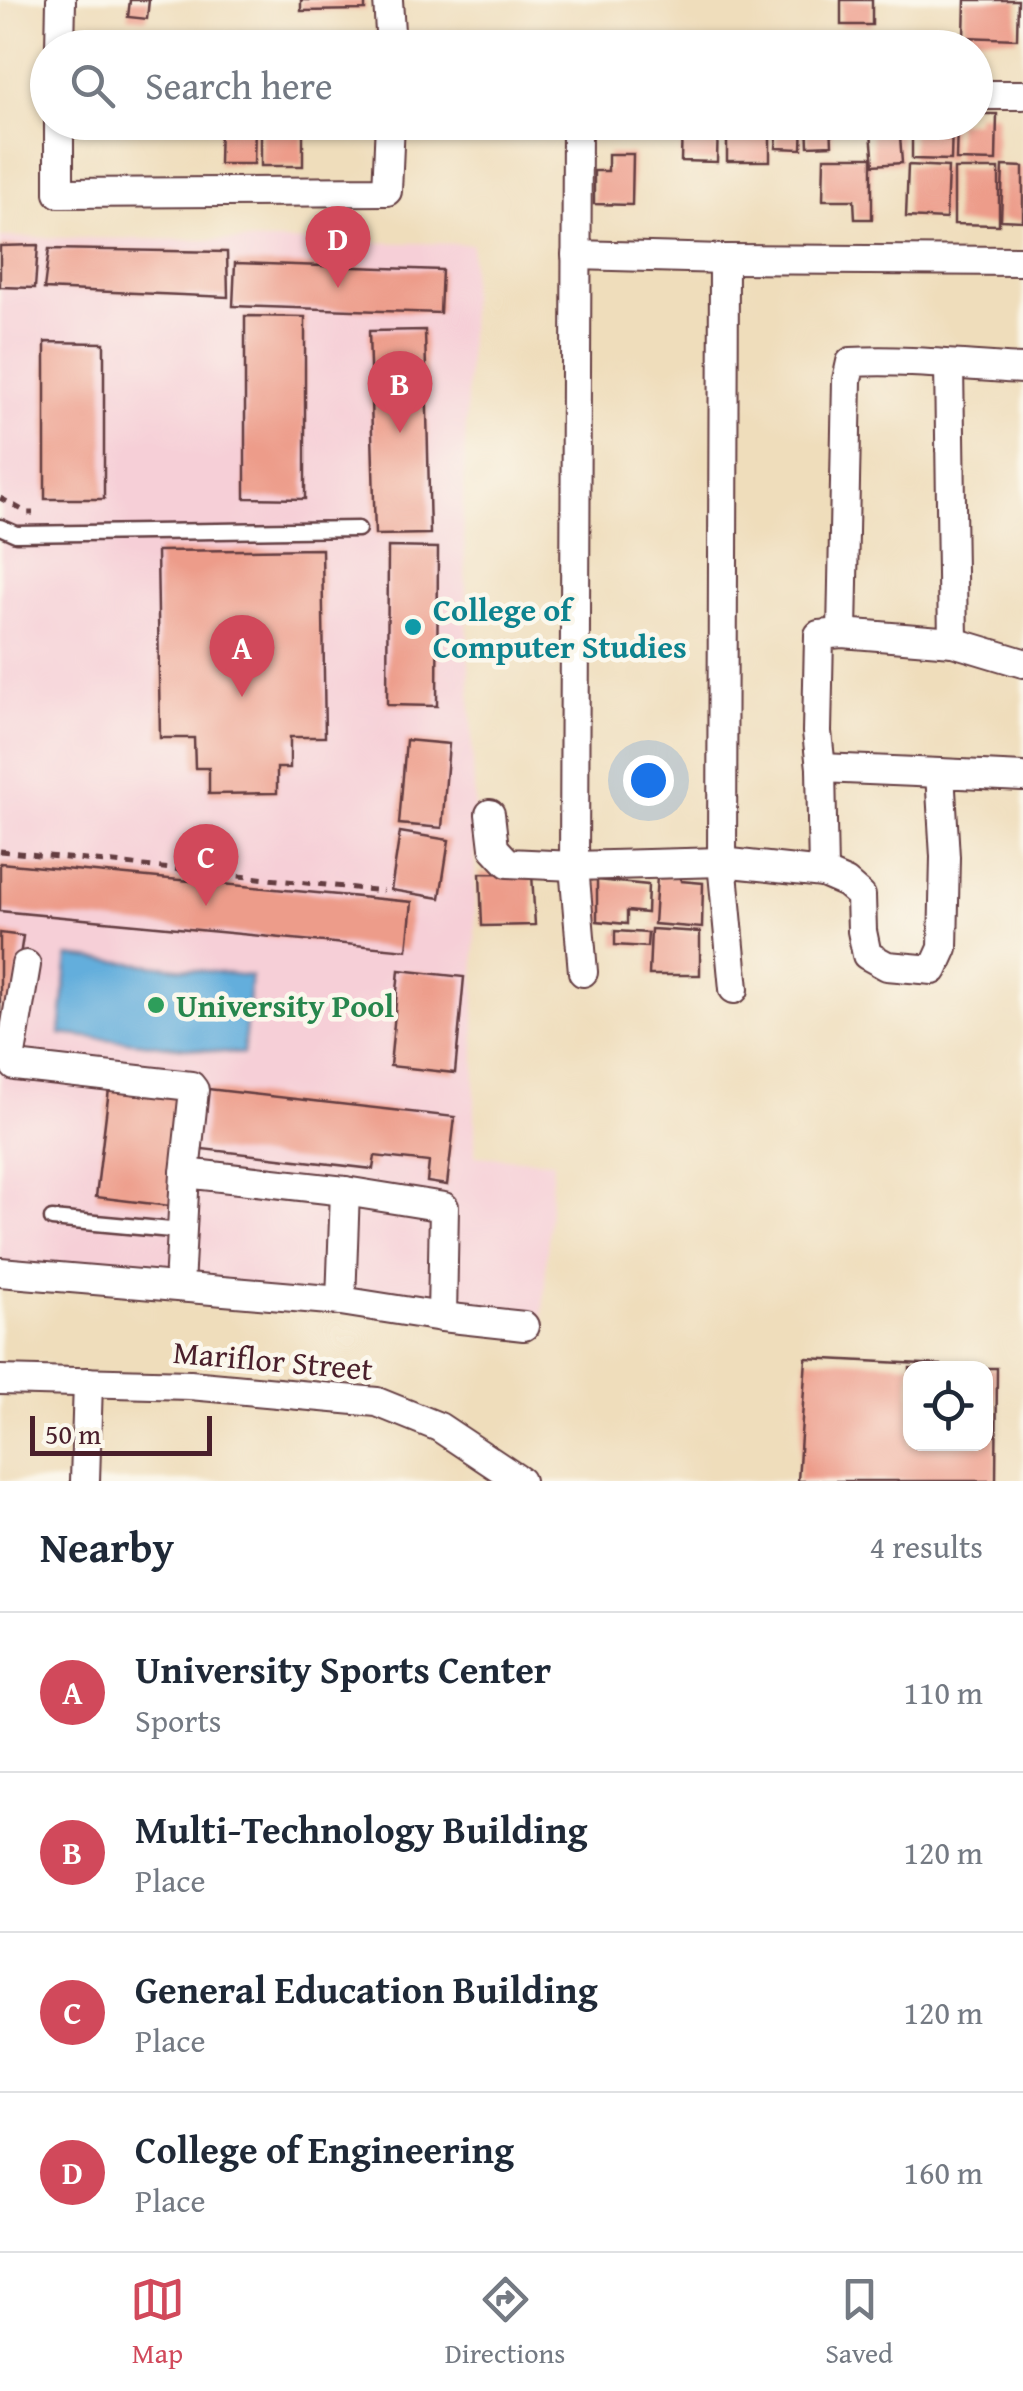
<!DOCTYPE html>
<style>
:root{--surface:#fff;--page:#f6f6f7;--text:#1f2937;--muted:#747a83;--line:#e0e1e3;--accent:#d1495b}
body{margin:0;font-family:"Gentium Book Plus",serif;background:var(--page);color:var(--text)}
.controls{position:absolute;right:30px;bottom:30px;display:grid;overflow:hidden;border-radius:20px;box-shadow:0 2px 8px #0004}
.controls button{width:90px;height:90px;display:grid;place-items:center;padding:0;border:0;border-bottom:2px solid var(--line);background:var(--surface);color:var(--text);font:50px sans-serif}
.scale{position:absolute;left:30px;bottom:25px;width:182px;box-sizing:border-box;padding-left:10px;border:5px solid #4a1f2b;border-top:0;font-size:28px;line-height:35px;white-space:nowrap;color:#4a1f2b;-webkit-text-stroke:8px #fbf7ec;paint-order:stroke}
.you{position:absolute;left:648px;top:780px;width:35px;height:35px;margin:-25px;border:8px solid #fff;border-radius:50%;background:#1a73e8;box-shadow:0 0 0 15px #1a73e833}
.badge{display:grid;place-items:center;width:65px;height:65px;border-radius:50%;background:var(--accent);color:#fff;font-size:32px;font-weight:700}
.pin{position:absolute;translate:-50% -82px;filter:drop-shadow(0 2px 5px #0008)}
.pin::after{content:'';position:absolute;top:52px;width:35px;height:30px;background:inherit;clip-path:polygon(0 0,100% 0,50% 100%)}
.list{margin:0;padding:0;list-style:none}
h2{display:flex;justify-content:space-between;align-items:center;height:130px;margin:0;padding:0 40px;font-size:42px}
h2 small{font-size:32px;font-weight:400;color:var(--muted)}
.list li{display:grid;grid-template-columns:65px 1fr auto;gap:30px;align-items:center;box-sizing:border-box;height:160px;padding:0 40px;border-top:2px solid var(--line)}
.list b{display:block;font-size:38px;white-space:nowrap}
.list p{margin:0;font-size:32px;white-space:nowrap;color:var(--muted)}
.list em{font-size:32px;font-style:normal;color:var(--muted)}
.icon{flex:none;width:55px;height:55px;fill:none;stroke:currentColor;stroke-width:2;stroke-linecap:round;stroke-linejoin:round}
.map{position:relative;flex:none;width:1023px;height:1481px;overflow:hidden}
.search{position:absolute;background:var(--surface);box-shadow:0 2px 8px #0004;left:30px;right:30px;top:30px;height:110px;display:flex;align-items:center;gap:25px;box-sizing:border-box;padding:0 35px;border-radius:55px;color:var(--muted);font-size:38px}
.sheet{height:770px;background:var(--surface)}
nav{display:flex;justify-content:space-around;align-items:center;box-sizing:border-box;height:140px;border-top:2px solid var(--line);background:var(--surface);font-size:28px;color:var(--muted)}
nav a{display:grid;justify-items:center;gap:5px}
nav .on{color:var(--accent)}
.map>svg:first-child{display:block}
.built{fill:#f6cfd7}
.water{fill:#64aedc;stroke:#576684;stroke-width:2.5}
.building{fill:#ed9c8a}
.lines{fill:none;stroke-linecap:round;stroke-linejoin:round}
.service-casing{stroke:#633c41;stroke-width:19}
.minor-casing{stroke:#633c41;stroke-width:32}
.path{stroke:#633c41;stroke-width:5;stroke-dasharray:8 8;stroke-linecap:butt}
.service{stroke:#fff;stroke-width:14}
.minor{stroke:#fff;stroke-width:28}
.culture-dot{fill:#0f9aa8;stroke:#fbf7ec;stroke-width:4}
.leisure-dot{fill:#2e9e5b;stroke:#fbf7ec;stroke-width:4}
.labels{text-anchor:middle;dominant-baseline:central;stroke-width:9;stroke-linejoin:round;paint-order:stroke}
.culture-label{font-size:32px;font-weight:bold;fill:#0d838f;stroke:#fbf7ec;text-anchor:start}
.leisure-label{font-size:32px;font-weight:bold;fill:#27864d;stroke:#fbf7ec;text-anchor:start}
.street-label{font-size:32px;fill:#4a1f2b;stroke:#fbf7ec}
</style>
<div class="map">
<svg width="1023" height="1481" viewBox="0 0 1023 1481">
<rect width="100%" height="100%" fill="#fbf7ec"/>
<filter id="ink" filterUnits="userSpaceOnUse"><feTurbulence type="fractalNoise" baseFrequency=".01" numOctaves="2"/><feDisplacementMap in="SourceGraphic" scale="20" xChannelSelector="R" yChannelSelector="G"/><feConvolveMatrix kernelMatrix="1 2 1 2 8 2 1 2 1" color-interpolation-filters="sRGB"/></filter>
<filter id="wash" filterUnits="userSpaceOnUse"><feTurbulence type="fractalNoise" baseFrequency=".0048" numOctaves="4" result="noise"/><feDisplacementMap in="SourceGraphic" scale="40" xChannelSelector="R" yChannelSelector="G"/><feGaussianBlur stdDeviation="2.25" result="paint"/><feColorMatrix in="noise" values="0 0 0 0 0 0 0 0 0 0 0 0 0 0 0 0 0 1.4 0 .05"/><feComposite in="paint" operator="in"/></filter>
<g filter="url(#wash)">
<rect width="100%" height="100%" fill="#efddbb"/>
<!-- built -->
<polygon class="built" points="0,237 472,244 463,514 475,812 475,1156 553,1161 542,1329 0,1276"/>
<!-- water -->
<polygon class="water" points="68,956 251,976 243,1054 60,1034"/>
<g id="blocks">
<!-- building -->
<g class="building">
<polygon points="130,0 149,0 147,19 128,17"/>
<polygon points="301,0 365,0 365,10 301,11"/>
<rect x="841" y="0" width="31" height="25"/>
<polygon points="965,0 1018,0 1017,39 964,37"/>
<polygon points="976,114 997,114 996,161 956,160 957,122 976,122"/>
<polygon points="220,122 248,122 248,126 255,126 254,164 219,164"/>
<polygon points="261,122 303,123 303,166 261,166"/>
<polygon points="682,122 718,122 717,162 681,161"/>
<polygon points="747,122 770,122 770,161 727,161 727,127 747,127"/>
<polygon points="778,122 803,122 802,149 776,148"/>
<polygon points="807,122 831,122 832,145 808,146"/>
<polygon points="870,122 899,122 902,163 874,165"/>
<polygon points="912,122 952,122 951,160 912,159"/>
<polygon points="608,154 633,154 632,205 594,204 594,171 608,171"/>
<polygon points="824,157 872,157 872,219 855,219 854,200 823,200"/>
<polygon points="908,165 948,167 946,219 906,217"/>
<polygon points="1003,166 1023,167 1023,221 1001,220"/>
<polygon points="954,169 999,169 999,225 954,224"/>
<polygon points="38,245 35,288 0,287 0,246"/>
<polygon points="49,249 227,252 228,297 44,289"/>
<polygon points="235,263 442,270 440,313 233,306"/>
<polygon points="245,316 305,317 305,499 245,498"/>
<polygon points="425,330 430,534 375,535 369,331"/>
<polygon points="45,342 104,343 104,499 45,499"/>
<polygon points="388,547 438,548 437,706 387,705"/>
<polygon points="322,549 325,737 290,737 290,768 277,768 277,793 209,794 209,768 195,768 194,738 160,738 157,551"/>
<polygon points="406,740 449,744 442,828 399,824"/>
<polygon points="400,832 449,840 440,898 391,890"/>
<polygon points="0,863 412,902 407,950 0,911"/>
<polygon points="480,873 532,874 535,925 482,926"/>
<polygon points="657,876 680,876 681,881 703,883 702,928 654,924"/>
<polygon points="597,880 648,885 647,913 627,911 627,924 597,921"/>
<polygon points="651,929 700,932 700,975 649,975"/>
<polygon points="615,931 648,933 647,947 615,945"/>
<polygon points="0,933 23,936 8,1036 0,1035"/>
<polygon points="399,970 464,977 455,1073 390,1066"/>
<polygon points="110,1081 184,1090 170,1206 96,1197"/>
<polygon points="208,1089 455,1117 447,1185 427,1182 429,1162 375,1156 373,1169 202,1149"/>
<polygon points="806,1358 941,1365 941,1368 910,1368 910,1444 986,1444 986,1368 997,1368 996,1481 798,1481"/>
</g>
</g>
</g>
<g filter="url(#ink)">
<use href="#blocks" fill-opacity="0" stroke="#633c41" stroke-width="2.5"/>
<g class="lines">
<defs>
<g id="service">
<polyline points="0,527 16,534 358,529"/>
<polyline points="52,1219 182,1231"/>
</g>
<g id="minor">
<polyline points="388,0 391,48"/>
<polyline points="60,48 61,0"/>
<polyline points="976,95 1023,95"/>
<polyline points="59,122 59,193 387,191 390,122"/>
<polyline points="577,122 574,866 583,972"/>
<polyline points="576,255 724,259 1023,261"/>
<polyline points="724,259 722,862 734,989"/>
<polyline points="949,366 953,642"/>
<path d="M842,633L847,380L851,362C908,359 965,366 1023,369"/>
<polyline points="821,768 940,773"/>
<polyline points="490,814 494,848 508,863 574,866 722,862 823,873 846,883 861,896 862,931 867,955 887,966 933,970 943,948 945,857 940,773 1023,777"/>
<polyline points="823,873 821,768 817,732 819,635 842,633 953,642 1023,663"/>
<polyline points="26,965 10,1060 15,1066 191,1086 194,1090 185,1173 179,1286"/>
<polyline points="185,1173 345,1191 444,1207 442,1317"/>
<polyline points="0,1272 341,1301 442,1317 524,1326"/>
<polyline points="341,1301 345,1191"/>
<polyline points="0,1380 190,1385 377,1402 439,1427 520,1481"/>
<polyline points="85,1481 88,1382"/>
</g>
</defs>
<!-- service casing -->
<use href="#service" class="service-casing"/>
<!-- minor casing -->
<use href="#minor" class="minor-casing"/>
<!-- path -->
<g class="path">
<polyline points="0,498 28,513 33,513"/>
<polyline points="0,851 383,891"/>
</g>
<!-- service -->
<use href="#service" class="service"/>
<!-- minor -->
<use href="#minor" class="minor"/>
</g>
</g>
<!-- markers -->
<circle class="culture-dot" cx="413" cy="627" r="10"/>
<circle class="leisure-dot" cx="156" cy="1005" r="10"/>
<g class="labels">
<!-- culture labels -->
<g class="culture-label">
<text x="433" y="609">College of<tspan x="433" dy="37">Computer Studies</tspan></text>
</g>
<!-- leisure labels -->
<g class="leisure-label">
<text x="176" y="1005">University Pool</text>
</g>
<!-- street labels -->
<g class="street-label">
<text transform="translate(273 1360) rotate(5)">Mariflor Street</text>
</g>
</g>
</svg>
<div class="controls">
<button><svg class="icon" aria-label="locate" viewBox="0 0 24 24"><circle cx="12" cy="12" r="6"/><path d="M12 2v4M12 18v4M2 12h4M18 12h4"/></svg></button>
</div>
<div class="scale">50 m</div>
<div class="you"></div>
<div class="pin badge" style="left:242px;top:697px">A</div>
<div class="pin badge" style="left:400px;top:433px">B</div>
<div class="pin badge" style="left:206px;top:906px">C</div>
<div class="pin badge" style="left:338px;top:288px">D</div>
<div class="search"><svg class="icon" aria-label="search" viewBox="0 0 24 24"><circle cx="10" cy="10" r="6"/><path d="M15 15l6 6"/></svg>Search here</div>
</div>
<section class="sheet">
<h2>Nearby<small>4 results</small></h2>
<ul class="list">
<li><span class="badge">A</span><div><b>University Sports Center</b><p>Sports</p></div><em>110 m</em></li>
<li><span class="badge">B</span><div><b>Multi-Technology Building</b><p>Place</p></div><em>120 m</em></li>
<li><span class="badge">C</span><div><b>General Education Building</b><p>Place</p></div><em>120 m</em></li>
<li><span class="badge">D</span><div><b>College of Engineering</b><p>Place</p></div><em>160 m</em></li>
</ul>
</section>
<nav>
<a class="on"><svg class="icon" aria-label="map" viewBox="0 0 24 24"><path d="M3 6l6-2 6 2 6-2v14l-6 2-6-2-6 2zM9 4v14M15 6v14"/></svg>Map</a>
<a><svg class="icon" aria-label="directions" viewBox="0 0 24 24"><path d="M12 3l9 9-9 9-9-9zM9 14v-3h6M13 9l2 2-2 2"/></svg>Directions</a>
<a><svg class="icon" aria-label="saved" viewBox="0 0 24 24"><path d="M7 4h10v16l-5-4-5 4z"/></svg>Saved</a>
</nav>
